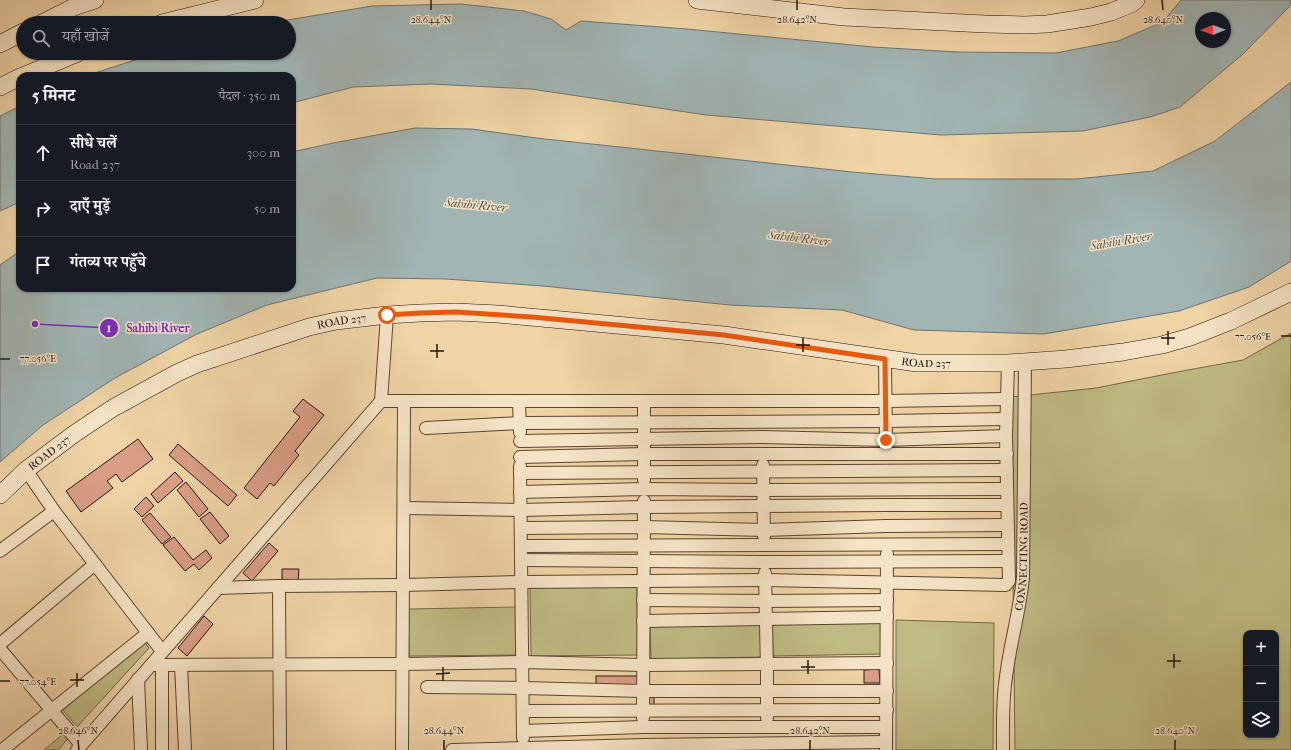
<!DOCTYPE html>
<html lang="hi">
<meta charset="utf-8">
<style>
:root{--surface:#171b24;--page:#20242c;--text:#f1f3f6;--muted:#9ea1a6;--line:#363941}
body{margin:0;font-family:"IM FELL French Canon","Noto Serif Devanagari",serif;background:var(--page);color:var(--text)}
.controls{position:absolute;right:12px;bottom:12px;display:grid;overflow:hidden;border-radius:8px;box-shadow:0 1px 3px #0004}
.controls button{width:36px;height:36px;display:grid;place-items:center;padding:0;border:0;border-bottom:1px solid var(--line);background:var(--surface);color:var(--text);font:20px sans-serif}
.compass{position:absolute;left:1195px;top:12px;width:36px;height:36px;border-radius:50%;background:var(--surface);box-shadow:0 1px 3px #0004;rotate:269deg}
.stop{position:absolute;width:12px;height:12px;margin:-9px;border:3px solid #ea580c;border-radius:50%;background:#fff}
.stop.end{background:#ea580c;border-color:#fff;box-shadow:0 1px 4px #0008}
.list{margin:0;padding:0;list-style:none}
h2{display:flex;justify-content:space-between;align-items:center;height:52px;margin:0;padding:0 16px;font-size:17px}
h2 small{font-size:13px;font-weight:400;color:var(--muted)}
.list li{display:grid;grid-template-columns:26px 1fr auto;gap:12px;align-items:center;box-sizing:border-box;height:56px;padding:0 16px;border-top:1px solid var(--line)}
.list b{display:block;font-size:15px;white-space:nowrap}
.list p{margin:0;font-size:13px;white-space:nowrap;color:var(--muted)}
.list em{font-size:13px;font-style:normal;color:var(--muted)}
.icon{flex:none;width:22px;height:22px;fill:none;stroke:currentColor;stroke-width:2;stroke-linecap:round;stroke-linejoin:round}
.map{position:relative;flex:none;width:1291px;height:750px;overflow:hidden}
.search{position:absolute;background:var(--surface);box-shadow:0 1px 3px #0004;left:16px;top:16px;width:280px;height:44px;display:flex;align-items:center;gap:10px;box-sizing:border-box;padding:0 14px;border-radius:22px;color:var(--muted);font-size:15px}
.panel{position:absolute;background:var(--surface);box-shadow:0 1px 3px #0004;left:16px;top:72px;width:280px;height:220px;border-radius:12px}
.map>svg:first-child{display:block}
.green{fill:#c0bb82;stroke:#726846;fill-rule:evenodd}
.water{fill:#a1b5b4;stroke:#6f7570;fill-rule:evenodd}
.building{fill:#da9e86;stroke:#24150a}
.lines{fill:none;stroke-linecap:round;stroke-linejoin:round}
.street-casing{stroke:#574531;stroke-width:14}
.secondary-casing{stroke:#24150a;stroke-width:18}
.street{stroke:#f5e3c5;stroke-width:12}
.secondary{stroke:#f5e3c5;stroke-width:17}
.route{stroke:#ea580c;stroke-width:5}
.ticks{fill:none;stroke:#24150a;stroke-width:1.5}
.labels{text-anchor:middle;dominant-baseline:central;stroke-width:3;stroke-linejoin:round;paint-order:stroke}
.street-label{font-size:11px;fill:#24150a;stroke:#f5e3c5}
.water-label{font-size:12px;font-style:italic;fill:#504d46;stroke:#f5e3c5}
.ticks-label{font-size:10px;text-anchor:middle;fill:#24150a;stroke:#f5e3c5;stroke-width:3;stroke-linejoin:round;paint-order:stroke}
.leader{fill:none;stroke:#7b2cbf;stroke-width:1.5}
.callout-dot{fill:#7b2cbf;stroke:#f5e3c5;stroke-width:1.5}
.mark-label{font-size:12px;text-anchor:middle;font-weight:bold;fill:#fff}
.callout-label{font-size:12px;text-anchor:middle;font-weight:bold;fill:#7b2cbf;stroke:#f5e3c5;stroke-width:3;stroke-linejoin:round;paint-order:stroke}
</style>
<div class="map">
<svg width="1291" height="750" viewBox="0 0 1291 750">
<rect width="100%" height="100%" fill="#f0d4a6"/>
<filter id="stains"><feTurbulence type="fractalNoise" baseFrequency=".005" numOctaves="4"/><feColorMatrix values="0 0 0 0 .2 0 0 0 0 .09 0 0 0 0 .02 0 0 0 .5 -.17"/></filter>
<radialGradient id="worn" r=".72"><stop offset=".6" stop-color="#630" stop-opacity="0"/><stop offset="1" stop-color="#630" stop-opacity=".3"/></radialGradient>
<!-- green -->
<g class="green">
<path d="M1291,333V750H1015L1011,397L1096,388L1177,372L1243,360ZM1246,633H1276V735H1246Z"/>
<polygon points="637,586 638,655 531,656 530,587"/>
<polygon points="517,607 518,655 409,656 408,609"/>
<polygon points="880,620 881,654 773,656 772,622"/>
<polygon points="896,620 994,623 993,750 896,750"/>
<polygon points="763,624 763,657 651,659 650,625"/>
<polygon points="144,641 149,648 77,727 63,710"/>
<polygon points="68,730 72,734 58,750 44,750"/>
</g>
<!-- water -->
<g class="water">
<path d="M1181,0H1291V5L1243,54L1180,107L1150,117L1083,131L941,135L706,115L531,89L431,84L353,87L292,103V76H85L157,53H289V23H269L372,6L461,4L524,11L551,19L566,30L581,21L687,29L873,47L957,52L1056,53L1118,41L1163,22ZM1201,18H1225V42H1201Z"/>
<polygon points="1291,82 1291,261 1249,287 1179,311 1044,334 914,330 842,310 730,305 543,286 446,279 377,278 267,305 197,334 115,378 43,425 0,462 0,265 20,251 20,288 292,288 292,152 333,143 415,128 472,129 536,138 852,172 936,179 1077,179 1153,171 1215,141"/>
<polygon points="20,106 20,202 0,211 0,116"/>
</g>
<!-- building -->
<g class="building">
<polygon points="303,399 324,415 295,451 299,455 274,486 270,483 257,499 244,488 300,417 293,411"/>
<polygon points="138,439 153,459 122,482 116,474 107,481 113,488 81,512 66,491"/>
<polygon points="178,444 237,495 228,506 169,455"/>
<polygon points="175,472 183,481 158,503 151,494"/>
<polygon points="186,482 208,509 199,517 177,490"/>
<polygon points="146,497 154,506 142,517 134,509"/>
<polygon points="210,512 229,536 220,544 200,519"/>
<polygon points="150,513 171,537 162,544 142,520"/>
<polygon points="174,537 193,560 206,550 212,558 199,570 194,564 185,571 163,545"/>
<polygon points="269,543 278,551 252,581 243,573"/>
<polygon points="282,569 299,569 298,582 282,582"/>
<polygon points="204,616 213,624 187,656 178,648"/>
<polygon points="879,669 880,683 864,683 864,670"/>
<rect x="596" y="676" width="42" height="13"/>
<rect x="646" y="695" width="8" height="14"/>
</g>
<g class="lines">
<defs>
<g id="street">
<polyline points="885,359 886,447"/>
<polyline points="381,401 886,401 1006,399"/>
<polyline points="519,401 520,432"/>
<polyline points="426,428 520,423 886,421 1006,419"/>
<polyline points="520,441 762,437 886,440 1006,436"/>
<polyline points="520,457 644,454 1007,454"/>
<polyline points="763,465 764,536"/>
<polyline points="520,466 523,738"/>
<polyline points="26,470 54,511 162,651"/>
<polyline points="520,473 1007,470"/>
<polyline points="644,480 644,401"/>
<polyline points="520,492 644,489 763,490 1007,489"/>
<polyline points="404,508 521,510 644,507 886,505 1007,505"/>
<polyline points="521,528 644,527 764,530 886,526 1007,525"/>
<polyline points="521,546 1008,544"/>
<polyline points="0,551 54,511"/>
<polyline points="521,560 765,562 1008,561"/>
<polyline points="765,573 767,672 767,718"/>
<polyline points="279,586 280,750"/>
<polyline points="218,588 279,586 403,585 522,582 765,580 1006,585 1009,581 1006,436 1008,363"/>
<polyline points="643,600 766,601 887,600"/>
<polyline points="643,621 887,617"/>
<polyline points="0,644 95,564"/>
<polyline points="0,649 81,745"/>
<polyline points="151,665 403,664 523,662 643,665 887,663"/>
<polyline points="162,665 162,750"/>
<polyline points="181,665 185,750"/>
<polyline points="138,679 141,750"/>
<polyline points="427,687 523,688 643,691 887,691"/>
<polyline points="523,711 887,710"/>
<polyline points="643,718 644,501"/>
<polyline points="523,731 643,727 886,727"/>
<polyline points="886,749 887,554"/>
<polyline points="2,750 148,633"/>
<polyline points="77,750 381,401 387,315"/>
<polyline points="402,750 404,401"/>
<polyline points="452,750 644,745 886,742"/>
<path id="s1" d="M1003,750C1003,726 1002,701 1006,677C1010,643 1020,611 1023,577L1025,362"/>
</g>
<g id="secondary">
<polyline points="697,0 844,17 985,24 1024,25 1047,24 1091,17 1111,12 1131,4 1136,0"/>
<polyline points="42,23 74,7 95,0"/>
<polyline points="162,23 255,0"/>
<polyline points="0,44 23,32"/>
<polyline points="23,76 78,53"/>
<polyline points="0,87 20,77"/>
<path id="s2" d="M0,495L26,470L74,434L113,408L177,373L197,364L309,327L336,321L387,315L420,313L456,312L498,314L724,335L917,363H1008L1066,359L1123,352L1162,345L1190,337L1231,321L1291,292"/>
</g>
</defs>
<!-- street casing -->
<use href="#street" class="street-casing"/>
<!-- secondary casing -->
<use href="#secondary" class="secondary-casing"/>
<!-- street -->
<use href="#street" class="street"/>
<!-- secondary -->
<use href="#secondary" class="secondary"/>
</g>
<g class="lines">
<!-- route -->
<polyline class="route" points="387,315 420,313 456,312 532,317 724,335 885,359 886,440"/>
</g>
<!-- ticks -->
<path class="ticks" d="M431,0V10M797,0V10M1162,0L1163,10M1168,331V345M1281,336H1291M803,338V352M1161,338H1175M437,344V358M796,345H810M430,351H444M0,359H10M1174,654V668M808,660V674M1167,661H1181M443,667V681M801,667H815M77,673V687M436,674L450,673M70,680H84M0,681H10M78,740L79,750M444,740V750M810,740V750M1175,740V750"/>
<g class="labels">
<!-- street labels -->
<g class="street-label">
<text stroke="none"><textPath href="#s2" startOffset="389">ROAD 237</textPath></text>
<text stroke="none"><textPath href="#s2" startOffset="977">ROAD 237</textPath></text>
<text stroke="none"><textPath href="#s2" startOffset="65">ROAD 237</textPath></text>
<text stroke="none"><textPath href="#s1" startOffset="195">CONNECTING ROAD</textPath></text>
</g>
<!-- water labels -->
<g class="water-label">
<text transform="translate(476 205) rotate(5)">Sahibi River</text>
<text transform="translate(799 238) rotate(7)">Sahibi River</text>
<text transform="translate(1121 241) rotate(-10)">Sahibi River</text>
</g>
</g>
<g class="ticks-label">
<text x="431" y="23">28.644°N</text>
<text x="797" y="23">28.642°N</text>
<text x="1163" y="23">28.640°N</text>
<text x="1253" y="340">77.056°E</text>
<text x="38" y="362">77.056°E</text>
<text x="38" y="685">77.054°E</text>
<text x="78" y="734">28.646°N</text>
<text x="444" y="734">28.644°N</text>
<text x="810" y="734">28.642°N</text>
<text x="1175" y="734">28.640°N</text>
</g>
<!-- callouts -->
<path class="leader" d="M35 324L109 328"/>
<g class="callout-dot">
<circle cx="35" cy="324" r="4"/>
<circle cx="109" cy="328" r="10"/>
</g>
<g class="mark-label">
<text x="109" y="332">1</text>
</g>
<g class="callout-label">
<text x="158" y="332">Sahibi River</text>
</g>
<rect width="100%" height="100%" filter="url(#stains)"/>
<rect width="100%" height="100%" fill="url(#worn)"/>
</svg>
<div class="controls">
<button>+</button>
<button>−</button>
<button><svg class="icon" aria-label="layers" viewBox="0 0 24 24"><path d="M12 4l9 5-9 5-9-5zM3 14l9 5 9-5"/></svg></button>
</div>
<svg class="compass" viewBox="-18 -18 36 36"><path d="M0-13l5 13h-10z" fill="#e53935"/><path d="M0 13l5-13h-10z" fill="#9ea1a6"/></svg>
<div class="stop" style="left:387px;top:315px"></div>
<div class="stop end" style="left:886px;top:440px"></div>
<div class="search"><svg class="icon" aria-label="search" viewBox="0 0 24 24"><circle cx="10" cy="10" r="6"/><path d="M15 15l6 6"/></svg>यहाँ खोजें</div>
<section class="panel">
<h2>5 मिनट<small>पैदल · 350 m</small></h2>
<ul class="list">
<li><svg class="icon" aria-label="ahead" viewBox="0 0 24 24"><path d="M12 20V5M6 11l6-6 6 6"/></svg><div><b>सीधे चलें</b><p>Road 237</p></div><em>300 m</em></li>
<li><svg class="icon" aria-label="right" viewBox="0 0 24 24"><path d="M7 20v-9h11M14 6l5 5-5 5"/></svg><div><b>दाएँ मुड़ें</b></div><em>50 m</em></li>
<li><svg class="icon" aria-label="arrive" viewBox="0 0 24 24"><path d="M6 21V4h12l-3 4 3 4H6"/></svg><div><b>गंतव्य पर पहुँचे</b></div></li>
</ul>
</section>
</div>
